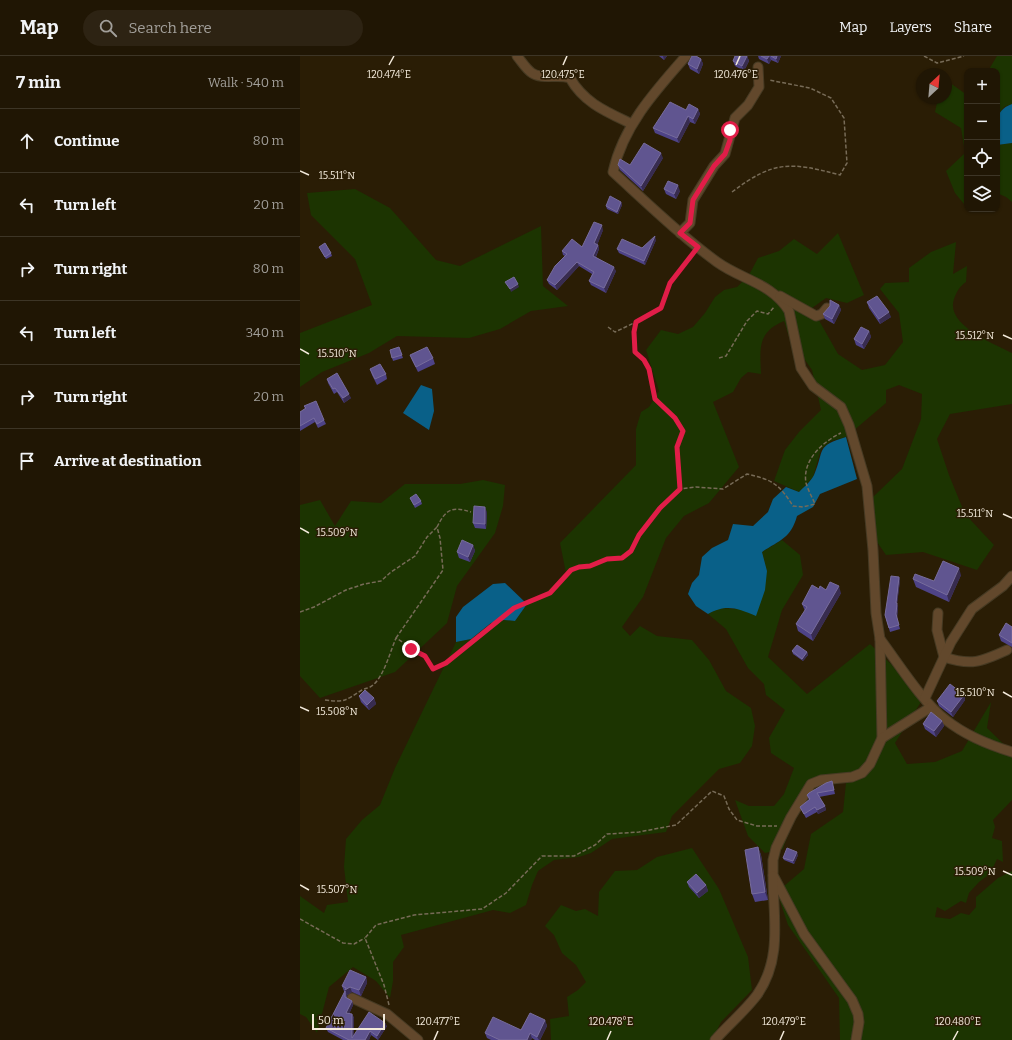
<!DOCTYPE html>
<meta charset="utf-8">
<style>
:root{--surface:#201604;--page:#2d2313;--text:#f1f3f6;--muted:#a29f9a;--line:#3d3526}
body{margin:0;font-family:Bitter,serif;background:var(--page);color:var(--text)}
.controls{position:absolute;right:12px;top:12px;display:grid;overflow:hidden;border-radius:8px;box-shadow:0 1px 3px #0004}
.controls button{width:36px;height:36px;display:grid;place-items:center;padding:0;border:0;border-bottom:1px solid var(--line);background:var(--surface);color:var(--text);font:20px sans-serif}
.compass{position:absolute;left:616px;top:12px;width:36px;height:36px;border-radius:50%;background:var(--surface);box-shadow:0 1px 3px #0004;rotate:26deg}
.scale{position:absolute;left:12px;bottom:10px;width:73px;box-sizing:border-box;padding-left:4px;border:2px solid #f3eadb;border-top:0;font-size:11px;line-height:14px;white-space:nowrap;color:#f3eadb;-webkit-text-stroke:3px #2a1d05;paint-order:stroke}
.stop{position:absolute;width:12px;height:12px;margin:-9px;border:3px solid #e11d48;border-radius:50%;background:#fff}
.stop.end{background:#e11d48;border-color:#fff;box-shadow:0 1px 4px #0008}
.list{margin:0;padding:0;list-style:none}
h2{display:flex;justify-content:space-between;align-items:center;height:52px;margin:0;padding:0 16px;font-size:17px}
h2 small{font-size:13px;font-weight:400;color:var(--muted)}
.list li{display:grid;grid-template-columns:26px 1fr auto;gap:12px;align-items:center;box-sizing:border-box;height:64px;padding:0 16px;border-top:1px solid var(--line)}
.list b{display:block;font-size:15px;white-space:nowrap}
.list em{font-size:13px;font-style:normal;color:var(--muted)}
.icon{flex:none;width:22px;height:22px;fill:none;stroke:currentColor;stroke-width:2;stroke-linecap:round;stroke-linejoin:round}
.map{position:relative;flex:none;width:712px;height:984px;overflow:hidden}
header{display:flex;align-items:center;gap:24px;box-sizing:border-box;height:56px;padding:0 20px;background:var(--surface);border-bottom:1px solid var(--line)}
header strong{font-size:19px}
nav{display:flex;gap:22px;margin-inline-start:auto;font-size:14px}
.search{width:280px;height:36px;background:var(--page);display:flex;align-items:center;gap:10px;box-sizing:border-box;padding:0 14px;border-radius:22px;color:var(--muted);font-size:15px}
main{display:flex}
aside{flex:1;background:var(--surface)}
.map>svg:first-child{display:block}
.green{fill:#1c3401}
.water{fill:#096088}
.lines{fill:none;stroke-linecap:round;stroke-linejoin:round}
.minor-casing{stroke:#463a23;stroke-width:11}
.path{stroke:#776b57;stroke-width:1.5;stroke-dasharray:4 2;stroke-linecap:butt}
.minor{stroke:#62482c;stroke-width:9}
.wall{fill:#4e4387}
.shaded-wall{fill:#382c4f}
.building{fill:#605590;stroke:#776c9c}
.route{stroke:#e11d48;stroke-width:5}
.ticks{fill:none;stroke:#f3eadb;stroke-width:1.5}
.ticks-label{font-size:10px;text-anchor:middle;fill:#f3eadb;stroke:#2a1d05;stroke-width:3;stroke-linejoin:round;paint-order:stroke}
</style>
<header>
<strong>Map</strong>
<div class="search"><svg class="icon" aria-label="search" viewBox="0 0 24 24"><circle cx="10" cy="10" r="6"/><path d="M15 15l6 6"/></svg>Search here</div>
<nav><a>Map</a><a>Layers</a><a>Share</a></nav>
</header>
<main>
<aside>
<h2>7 min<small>Walk · 540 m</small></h2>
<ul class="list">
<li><svg class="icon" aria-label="ahead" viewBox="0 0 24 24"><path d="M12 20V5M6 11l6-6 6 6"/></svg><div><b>Continue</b></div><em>80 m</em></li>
<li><svg class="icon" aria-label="left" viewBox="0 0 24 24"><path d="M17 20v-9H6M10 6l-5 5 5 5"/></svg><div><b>Turn left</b></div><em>20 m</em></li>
<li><svg class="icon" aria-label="right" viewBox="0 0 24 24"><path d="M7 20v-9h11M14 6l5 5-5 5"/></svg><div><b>Turn right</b></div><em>80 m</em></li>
<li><svg class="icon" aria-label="left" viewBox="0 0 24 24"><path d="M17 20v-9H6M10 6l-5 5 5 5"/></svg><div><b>Turn left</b></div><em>340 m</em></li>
<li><svg class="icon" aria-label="right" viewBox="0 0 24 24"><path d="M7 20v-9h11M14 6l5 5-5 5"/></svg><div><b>Turn right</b></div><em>20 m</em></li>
<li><svg class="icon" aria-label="arrive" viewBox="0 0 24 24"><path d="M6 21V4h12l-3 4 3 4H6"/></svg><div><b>Arrive at destination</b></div></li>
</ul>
</aside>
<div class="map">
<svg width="712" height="984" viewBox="0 0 712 984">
<rect width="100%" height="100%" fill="#2a1d05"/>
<!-- green -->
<g class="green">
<polygon points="697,0 712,0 712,48 704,51 697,60 697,15 688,15"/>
<polygon points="646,24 667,39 667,142 664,148 655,137 646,115 665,97 661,72 635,56 638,42 646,42"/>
<polygon points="712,87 712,146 706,141 697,137 697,89"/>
<polygon points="55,133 90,152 136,204 160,210 241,170 243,230 268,250 231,255 200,273 169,282 97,280 69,297 22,316 0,331 0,277 72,249 55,203 11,159 7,137"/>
<path d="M538,177L564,239L547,247L526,242L512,252L538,298L562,314L585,309L603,286L599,257L580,233L585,227L609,226V212L631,196L656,186L653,218L667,210L666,226C659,231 657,235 654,243C645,269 695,288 712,297V348L650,358L637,383L649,419L665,458L694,489L677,514L623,496L586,499L577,486L573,441L602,413L621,363L622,338L599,329L586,334V347L546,381L531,385L521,393L513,421L499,436L474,425L485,394L499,376L521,354L512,314L489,281L484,265C457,276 460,293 461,318L448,316L441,322L433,336L413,346L439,411L409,447L384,460L366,482L343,541L322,571L330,580L340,570L357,580L392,584L409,604L426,635L451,652L455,670L452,690L440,707L419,713L372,760L366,776L312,783L291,797L279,801L254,804L238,815L232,829L226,849L210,857L193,854L101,879L104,891L93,906V925L90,942L76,925L53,911L29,931L17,977L6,961L0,958V840L24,857L27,849L48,846L44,811L46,783L62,764L80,749L95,712L156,586L171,583L191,567L204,564L215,565L227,548L239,543L266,517L260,487L336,409V373L341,356L349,351L359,335L346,294L361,274L378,278L393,271L405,257L415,241L424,234L437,231L449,219L458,202L479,195L494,183L517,198Z"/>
<polygon points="183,424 205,429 203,450 195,477 157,530 147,567 95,616 20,642 0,620 0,449 20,444 35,470 51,445 81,447 105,428 160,428"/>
<path d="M482,484L500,499L503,519L482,554L468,601L507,638L570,588L591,608L621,646L595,687L607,708L635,706L662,695L691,646L687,672L712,696V744L693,764L695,771L692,782L702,785L703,806L697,803L690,818L679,826L669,837L666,847L661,845L645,855L637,851L635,861L650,863L661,857L669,859L676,851V841L698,822L712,815V984H540L539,942L488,869L477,836L504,813L511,778L543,756L546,727C539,727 528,725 521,727C503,733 489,776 483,793L465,797L448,780L435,744L449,750H474L484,738L494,712L471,697L469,682L485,654L466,639L464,628L448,612L426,573L408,558L419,552L440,553L467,515L462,496Z"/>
<polygon points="392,792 419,833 448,901 452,934 421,966 412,984 251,984 250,963 269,960 267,941 278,934 286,926 276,909 262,897 254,879 245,870 261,849 276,855 285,853 298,860 299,836 315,815 337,814 357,801"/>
</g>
<!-- water -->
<g class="water">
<path d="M712,48V87L697,89C697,72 692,55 712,48Z"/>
<polygon points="121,329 132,333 134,355 129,374 103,357"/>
<path d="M546,381L557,423L520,438L513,451L497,460C491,482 480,484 462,496L467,515L465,534L456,560C437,552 426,548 408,558L396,550L388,538L392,527L399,519L402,501L412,492L428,484L433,468L453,470L468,456L473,443L486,431L499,436C504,431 511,425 514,419C525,394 515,390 546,381Z"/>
<polygon points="205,527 227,548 215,565 204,564 191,567 171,583 156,586 156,561 163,551 193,528"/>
</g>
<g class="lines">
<defs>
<g id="minor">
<path d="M217,0C222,6 226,13 232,17C242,24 258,18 270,22C284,47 307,56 332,68"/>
<path d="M386,0C356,34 323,70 313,116C347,147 380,179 417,206C442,224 472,227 489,255L501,312L513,330L541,351L549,369L567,430L573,494L576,557L580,583L582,682L570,708L562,717L552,721L521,724L511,728L491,761L476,792L473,804V819L504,878L552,944L558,958L559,966L556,984"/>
<polyline points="380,177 390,167 393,144 414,110 425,98 435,62 448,49 459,31 458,11"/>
<polyline points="480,240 516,260 522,258 527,252"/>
<path d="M638,557L637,574L644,601C671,610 681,606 707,594"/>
<path d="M580,583C598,607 623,647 646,664C665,679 689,689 712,696"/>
<polyline points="625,642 651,586 672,553 703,530 712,520"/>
<polyline points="582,682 631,651"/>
<polyline points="52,942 87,958 118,984"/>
<path d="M415,984C428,969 445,955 457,939C483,902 473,861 473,820"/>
</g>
</defs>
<!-- minor casing -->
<use href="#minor" class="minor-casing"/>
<!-- path -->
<g class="path">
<polyline points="624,0 637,7 664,0"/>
<path d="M432,136C474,104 491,106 540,119L547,107L544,62L531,42L510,32L469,24"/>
<polyline points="308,271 315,276 336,266"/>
<polyline points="419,302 426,300 447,265 457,255 468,258 474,251"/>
<polyline points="380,433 377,391 383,375 375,362 355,343 349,313 344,304 335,296 334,276 336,266 361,252 370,227 393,200"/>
<polyline points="0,556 14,551 46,534 64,528 81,525 91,516 115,500 127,481 137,471"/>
<path d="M96,582L143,514L140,482L137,471C146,453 152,450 171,456"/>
<path d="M25,644C45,647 46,644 62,634C66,632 70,632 73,629C84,620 90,596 96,582L125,600L133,613L146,607L214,552L251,537L271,515L279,511L290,510L307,503L322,502L331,495L339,479L359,451L380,433L396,431L423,433L447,418C473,424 479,428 493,450L503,451L515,448C512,441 508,434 506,427C502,405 522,386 541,377"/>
<polyline points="0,863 43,887 54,888 65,882"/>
<polyline points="89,949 84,929 65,882 76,869 114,859 182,853 206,837 242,800 274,800 295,789 307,778 339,776 376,769 412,735 424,740 429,753 437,764 457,770 477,770"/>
</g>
<!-- minor -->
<use href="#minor" class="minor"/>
</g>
<!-- wall -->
<g class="wall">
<polygon points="359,0 367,0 364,4"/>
<polygon points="447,0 449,5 444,15 435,10 433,5"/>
<polygon points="458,0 481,0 478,7 471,4 469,8 459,3"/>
<polygon points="401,3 403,8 399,18 390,13 388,8"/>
<polygon points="398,53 400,58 395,68 390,66 379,87 355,77 353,72 386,54"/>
<polygon points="363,102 343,135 320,114 318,109 330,109"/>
<polygon points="364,133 380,135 376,143 366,138"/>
<polygon points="321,146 322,149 318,158 307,153 306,150"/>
<polygon points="303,174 297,189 298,189 299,193 296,201 316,215 306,237 291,229 289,225 292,218 279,210 257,234 249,228 247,224 265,200 263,199 262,195 282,191"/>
<polygon points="356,184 345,209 319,197 317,193 342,192"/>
<polygon points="19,191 31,197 32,200 26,203"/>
<polygon points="567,246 591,261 580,268 569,252"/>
<polygon points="539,249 541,254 534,268 525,263 523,258"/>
<polygon points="569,275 571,281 564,293 556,289 554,283"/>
<polygon points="99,291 103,302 93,305 90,294"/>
<polygon points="110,299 133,302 135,308 118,316 112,304"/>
<polygon points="70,313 86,318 87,323 77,329 72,319"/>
<polygon points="27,323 51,342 44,347 37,336 34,338 28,327"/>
<polygon points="4,350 24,364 26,368 18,372 15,366 0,375 0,356 5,353"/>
<polygon points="110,442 121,445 122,448 115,452"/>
<polygon points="187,456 186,473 175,472 173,467"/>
<polygon points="173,489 175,495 170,506 159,502 157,496"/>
<polygon points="661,519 649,546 616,531 613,523 634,525"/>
<polygon points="599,521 600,524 597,548 598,551 597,562 600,573 590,576 585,559"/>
<polygon points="519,533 526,534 541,537 513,585 498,575 496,568 505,555 502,548"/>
<polygon points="712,571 712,591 701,585 699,579"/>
<polygon points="492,595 507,596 508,599 503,605 493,598"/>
<polygon points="664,639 665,644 653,661 639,650 637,645"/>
<polygon points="59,640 74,642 76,648 69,654 61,646"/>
<polygon points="642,665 644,670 636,681 625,673 623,668"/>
<polygon points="532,725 535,738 519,741 525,750 526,754 518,758 517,756 506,762 502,755 500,751 509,744 507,739"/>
<polygon points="458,791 461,799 468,844 455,846 452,838"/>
<polygon points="498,799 494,808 484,804 483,802"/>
<polygon points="387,826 406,829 408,835 399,842 389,831"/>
<polygon points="66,921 67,927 61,940 52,936 47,939 46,936 47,942 52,945 53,949 49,958 52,958 54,962 54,980 87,970 78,984 71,979 69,984 43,984 28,976 26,972 45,936 44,935 42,930"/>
<polygon points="245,964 247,970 240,984 235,984 232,982 231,984 191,984 187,982 185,977 221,974"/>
</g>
<!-- shaded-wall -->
<g class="shaded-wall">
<polygon points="363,0 367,0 364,4"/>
<polygon points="447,0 449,5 444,15 442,10"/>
<polygon points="469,0 471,4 469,8 467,3"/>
<polygon points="477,0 481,0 478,7 476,3"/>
<polygon points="401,3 403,8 399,18 397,13"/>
<polygon points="398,53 400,58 395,68 393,63"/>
<polygon points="388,60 390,66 379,87 377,82"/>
<polygon points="361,97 363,102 343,135 341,130"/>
<polygon points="378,129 380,135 376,143 374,138"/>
<polygon points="321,146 322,149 318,158 317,156"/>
<polygon points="302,169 303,174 296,192 294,187"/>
<polygon points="355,180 356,184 345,209 344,205"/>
<polygon points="298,189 299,193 294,204 293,200"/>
<polygon points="277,206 279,210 257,234 255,229"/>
<polygon points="314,211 316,215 306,237 304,232"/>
<polygon points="218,228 219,231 211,236 210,233"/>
<polygon points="539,249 541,254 534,268 532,263"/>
<polygon points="589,256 591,261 580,268 579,263"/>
<polygon points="569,275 571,281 564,293 562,288"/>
<polygon points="49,338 51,342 44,347 43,342"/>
<polygon points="185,451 187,456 186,473 185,468"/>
<polygon points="173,489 175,495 170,506 168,501"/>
<polygon points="659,512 661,519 649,546 647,539"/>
<polygon points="599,521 600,524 597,548 598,551 597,562 600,573 596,558 596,547"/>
<polygon points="539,530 541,537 513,585 511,578"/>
<polygon points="507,596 508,599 503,605 502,603"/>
<polygon points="664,639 665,644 653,661 651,656"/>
<polygon points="74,642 76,648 69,654 67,649"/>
<polygon points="642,665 644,670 636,681 634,675"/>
<polygon points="525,750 526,754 518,758 517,754"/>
<polygon points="458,791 461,799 468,844 465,836"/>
<polygon points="497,796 498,799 494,808 493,805"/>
<polygon points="406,829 408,835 399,842 397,837"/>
<polygon points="66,921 67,927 61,940 59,934"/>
<polygon points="50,931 52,936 47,939 45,934"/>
<polygon points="52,945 53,949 48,961 46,957"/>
<polygon points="52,958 54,962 54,984 52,982"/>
<polygon points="245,964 247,970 240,984 239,984 237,981"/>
<polygon points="85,967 87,970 78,984 77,980"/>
<polygon points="70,975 71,979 69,984 65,984"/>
<polygon points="230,977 232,982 231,984 227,984"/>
</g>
<!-- building -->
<g class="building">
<polygon points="392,0 396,0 401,3 397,13 388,8"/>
<polygon points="435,0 447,0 442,10 433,5"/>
<polygon points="461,0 469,0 467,3"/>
<polygon points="471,0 477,0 476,3"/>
<polygon points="370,46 386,54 389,48 398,53 393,63 388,60 377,82 353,72"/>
<polygon points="344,87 361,97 341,130 318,109 320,103 330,109"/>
<polygon points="368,125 378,129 374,138 364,133"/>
<polygon points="310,140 321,146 317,156 306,150"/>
<polygon points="294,166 302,169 294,187 298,189 293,200 314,211 304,232 289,225 294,216 277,206 255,229 247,224 255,210 267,198 262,195 272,183 282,191"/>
<polygon points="355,180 344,205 317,193 322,183 342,192"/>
<polygon points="25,187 31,197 25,201 19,191"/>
<polygon points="214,221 218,228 210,233 205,226"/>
<polygon points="577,240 589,256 579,263 567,246"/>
<polygon points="530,244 539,249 532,263 523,258 530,250"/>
<polygon points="561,271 569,275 562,288 554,283"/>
<polygon points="99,291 102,299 92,302 90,294"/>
<polygon points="127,291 133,302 116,311 110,299"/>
<polygon points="80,308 86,318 75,323 70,313"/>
<polygon points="37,317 49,338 43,342 35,332 33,333 27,323"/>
<polygon points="16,345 24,364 17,368 14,362 0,370 0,356 6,352 4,350"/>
<polygon points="116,438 121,445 114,449 110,442"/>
<polygon points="174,450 185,451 185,468 173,467"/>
<polygon points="162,484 173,489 168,501 157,496"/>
<polygon points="643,505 659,512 647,539 613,523 615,518 634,525"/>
<polygon points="591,520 599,521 596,547 597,547 596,558 599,569 589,572 585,559"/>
<polygon points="530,526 539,530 511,578 496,568 507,551 502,548 512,529 519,533 520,530 526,534"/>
<polygon points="706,567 712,571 712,587 699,579"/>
<polygon points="497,589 507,596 502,603 492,595"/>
<polygon points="650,628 664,639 651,656 637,645"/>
<polygon points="65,634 74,642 67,649 59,640"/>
<polygon points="631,656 642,665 634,675 623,668"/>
<polygon points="532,725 534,734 517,737 525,750 517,754 515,751 504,758 500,751 510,743 507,739 509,737 526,727"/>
<polygon points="458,791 465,836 452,838 445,794"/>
<polygon points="487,792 497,796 493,805 483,802"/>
<polygon points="396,818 406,829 397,837 387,826"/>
<polygon points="50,914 66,921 59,934 50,931 45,934 46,932 42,930"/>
<polygon points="45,935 45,941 52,945 46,957 52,958 52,982 69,956 85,967 77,980 70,975 65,984 49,984 26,972"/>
<polygon points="230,957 245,964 237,981 230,977 227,984 200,984 185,977 193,961 221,974"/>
</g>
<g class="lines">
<!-- route -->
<polyline class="route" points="111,593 125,600 133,613 146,607 214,552 250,537 271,514 279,511 290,510 307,503 322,502 331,495 339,479 360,452 380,433 377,391 383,375 375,362 355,343 349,313 344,304 335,296 334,276 336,266 361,252 370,227 398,191 380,177 390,167 393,144 414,110 425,98 430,84 430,74"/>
</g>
<!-- ticks -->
<path class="ticks" d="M89,9L94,0M263,9L267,0M436,9L440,0M0,115L9,119M703,279L712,283M0,293L9,298M703,458L712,462M0,472L9,477M703,636L712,641M0,651L9,655M703,815L712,819M0,829L9,834M134,984L138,975M307,984L311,975M480,984L484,975M653,984L658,975"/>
<g class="ticks-label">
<text x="89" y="22">120.474°E</text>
<text x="263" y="22">120.475°E</text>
<text x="436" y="22">120.476°E</text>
<text x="37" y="123">15.511°N</text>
<text x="675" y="283">15.512°N</text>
<text x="37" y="301">15.510°N</text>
<text x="675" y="461">15.511°N</text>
<text x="37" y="480">15.509°N</text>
<text x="675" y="640">15.510°N</text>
<text x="37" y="659">15.508°N</text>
<text x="675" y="819">15.509°N</text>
<text x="37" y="837">15.507°N</text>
<text x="138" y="969">120.477°E</text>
<text x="311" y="969">120.478°E</text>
<text x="484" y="969">120.479°E</text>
<text x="658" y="969">120.480°E</text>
</g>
</svg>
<div class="controls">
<button>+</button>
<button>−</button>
<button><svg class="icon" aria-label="locate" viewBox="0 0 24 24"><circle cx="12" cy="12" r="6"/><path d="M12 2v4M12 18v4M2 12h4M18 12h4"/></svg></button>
<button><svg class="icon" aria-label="layers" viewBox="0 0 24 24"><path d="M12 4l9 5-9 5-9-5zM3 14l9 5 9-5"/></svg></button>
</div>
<svg class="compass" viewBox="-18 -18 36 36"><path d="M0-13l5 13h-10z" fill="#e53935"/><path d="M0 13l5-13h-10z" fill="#a29f9a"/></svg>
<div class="scale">50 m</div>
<div class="stop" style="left:430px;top:74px"></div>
<div class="stop end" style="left:111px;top:593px"></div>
</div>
</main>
